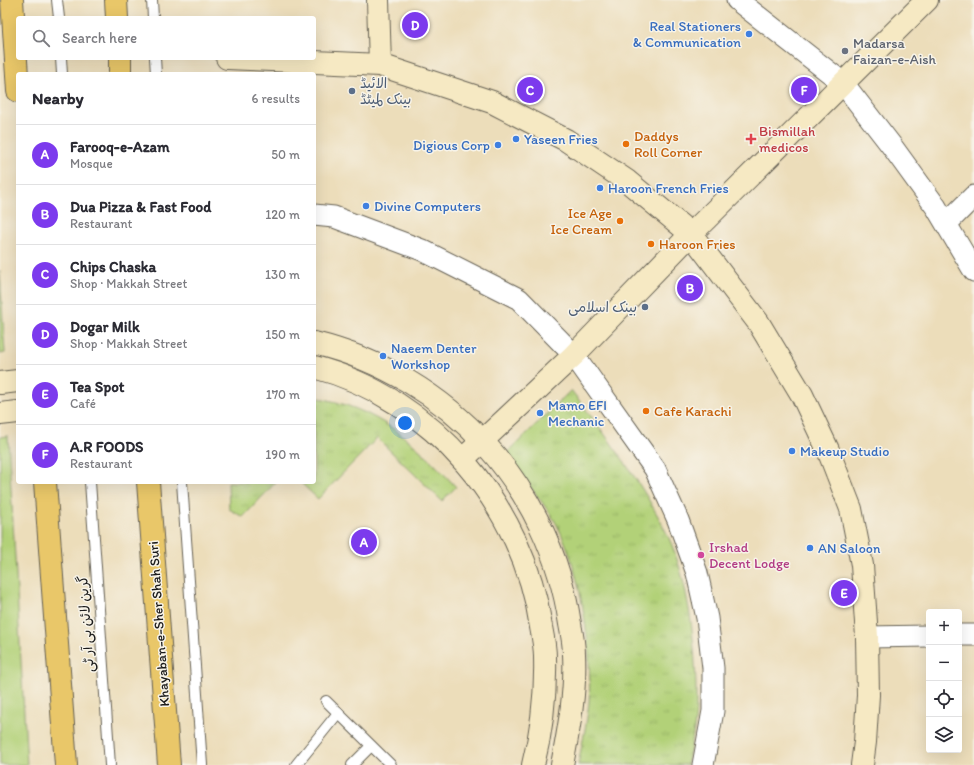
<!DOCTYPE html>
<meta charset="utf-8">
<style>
:root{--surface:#fff;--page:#f2f2f3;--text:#2b2b33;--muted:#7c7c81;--line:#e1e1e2;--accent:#7c3aed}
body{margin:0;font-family:Itim,"Playpen Sans Arabic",sans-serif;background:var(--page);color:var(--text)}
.controls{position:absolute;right:12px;bottom:12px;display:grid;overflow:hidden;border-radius:4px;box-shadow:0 4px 16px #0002}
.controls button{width:36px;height:36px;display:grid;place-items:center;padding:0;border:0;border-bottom:1px solid var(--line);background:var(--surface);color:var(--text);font:20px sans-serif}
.you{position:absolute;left:405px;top:423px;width:14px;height:14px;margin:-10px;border:3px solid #fff;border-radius:50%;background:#1a73e8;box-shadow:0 0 0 6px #1a73e833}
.badge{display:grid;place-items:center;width:26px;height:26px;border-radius:50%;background:var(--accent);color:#fff;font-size:13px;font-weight:700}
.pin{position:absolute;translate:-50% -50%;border:2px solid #fff;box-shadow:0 1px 4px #0006}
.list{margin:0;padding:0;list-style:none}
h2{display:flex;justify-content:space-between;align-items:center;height:52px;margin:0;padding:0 16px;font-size:17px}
h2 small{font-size:13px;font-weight:400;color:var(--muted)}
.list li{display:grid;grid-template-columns:26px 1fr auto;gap:12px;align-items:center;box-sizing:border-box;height:60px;padding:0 16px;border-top:1px solid var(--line)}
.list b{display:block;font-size:15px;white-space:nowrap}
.list p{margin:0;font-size:13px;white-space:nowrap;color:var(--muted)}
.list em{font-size:13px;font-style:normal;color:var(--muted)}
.icon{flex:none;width:22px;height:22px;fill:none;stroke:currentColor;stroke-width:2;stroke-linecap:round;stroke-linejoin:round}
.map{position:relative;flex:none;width:974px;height:765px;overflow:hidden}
.search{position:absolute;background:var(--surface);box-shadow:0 4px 16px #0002;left:16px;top:16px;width:300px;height:44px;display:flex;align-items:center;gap:10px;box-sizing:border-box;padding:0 14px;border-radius:4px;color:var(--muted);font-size:15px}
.panel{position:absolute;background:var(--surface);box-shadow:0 4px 16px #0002;left:16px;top:72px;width:300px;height:412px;border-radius:4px}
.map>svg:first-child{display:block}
.grass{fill:url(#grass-tufts);stroke:#67764a}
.park{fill:#b2d178;stroke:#67764a}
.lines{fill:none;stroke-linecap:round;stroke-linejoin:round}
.lane-casing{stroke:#656053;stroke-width:12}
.street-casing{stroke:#656053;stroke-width:23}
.secondary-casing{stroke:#656053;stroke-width:24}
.primary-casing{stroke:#656053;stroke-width:24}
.lane{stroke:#fff;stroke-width:10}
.street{stroke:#fff;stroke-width:21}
.secondary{stroke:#f6e9c3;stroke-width:22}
.primary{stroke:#e9c769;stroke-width:22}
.shop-dot{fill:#3f7fe0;stroke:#f7f3e8;stroke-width:1.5}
.worship-dot{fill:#6b7280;stroke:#f7f3e8;stroke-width:1.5}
.service-dot{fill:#5c6f8a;stroke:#f7f3e8;stroke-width:1.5}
.health-dot{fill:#e0444e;stroke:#f7f3e8;stroke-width:1.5}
.food-dot{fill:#e8710a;stroke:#f7f3e8;stroke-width:1.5}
.hotel-dot{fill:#d1479c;stroke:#f7f3e8;stroke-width:1.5}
.labels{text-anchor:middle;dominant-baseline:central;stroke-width:3;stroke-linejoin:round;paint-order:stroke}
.shop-label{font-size:14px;fill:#366cbe;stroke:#f7f3e8;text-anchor:start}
.worship-label{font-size:14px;fill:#5b616d;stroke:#f7f3e8;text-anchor:start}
.service-label{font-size:14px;fill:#4e5e75;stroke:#f7f3e8;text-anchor:start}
.health-label{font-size:14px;fill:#be3a42;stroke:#f7f3e8;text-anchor:start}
.food-label{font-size:14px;fill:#c56008;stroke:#f7f3e8;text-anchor:start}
.hotel-label{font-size:14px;fill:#b23c85;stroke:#f7f3e8;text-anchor:start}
.street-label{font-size:14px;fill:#1c1c1c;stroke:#f7f3e8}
</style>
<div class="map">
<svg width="974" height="765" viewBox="0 0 974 765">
<defs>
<pattern id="grass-tufts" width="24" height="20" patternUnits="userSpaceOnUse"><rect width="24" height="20" fill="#b2d178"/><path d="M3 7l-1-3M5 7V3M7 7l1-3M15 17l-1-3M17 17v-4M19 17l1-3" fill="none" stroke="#98b367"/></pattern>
</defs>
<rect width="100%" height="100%" fill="#f7f3e8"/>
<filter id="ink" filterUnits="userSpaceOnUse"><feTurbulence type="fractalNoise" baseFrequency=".025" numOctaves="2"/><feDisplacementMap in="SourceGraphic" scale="8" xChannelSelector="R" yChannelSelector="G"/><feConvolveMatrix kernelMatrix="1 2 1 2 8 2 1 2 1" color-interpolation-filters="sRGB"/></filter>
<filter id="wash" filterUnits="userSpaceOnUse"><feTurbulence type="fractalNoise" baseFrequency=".012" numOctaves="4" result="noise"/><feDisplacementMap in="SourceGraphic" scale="16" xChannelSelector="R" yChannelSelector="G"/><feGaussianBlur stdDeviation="0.9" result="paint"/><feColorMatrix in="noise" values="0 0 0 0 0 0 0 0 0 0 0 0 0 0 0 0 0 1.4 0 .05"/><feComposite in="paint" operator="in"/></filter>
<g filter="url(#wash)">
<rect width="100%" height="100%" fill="#ecddba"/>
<!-- grass -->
<g class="grass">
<path d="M571,390C607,437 643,483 668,536C689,582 696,646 696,696C697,719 692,743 687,765H578C582,744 587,723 589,702C593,651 580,558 551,515C537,494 520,475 505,455Z"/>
<path d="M314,397C378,408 414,441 456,487L442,501L377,438L318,499L300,482H314Z"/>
<polygon points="228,482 276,482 243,517 229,509"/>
</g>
<!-- park -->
<g class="park">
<polygon points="0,271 5,353 0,354"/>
<polygon points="8,436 27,765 0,765 0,437"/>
</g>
</g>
<g filter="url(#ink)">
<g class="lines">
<defs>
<g id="lane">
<polyline points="57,0 59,18"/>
<polyline points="152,0 153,18"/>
<polyline points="61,58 62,74"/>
<polyline points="155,58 156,74"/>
<polyline points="90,482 110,765"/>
<polyline points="182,482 202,765"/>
<polyline points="326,701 391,765"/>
<polyline points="296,765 338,713"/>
<polyline points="352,765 371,746"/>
</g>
<g id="street">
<polyline points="737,0 843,83 891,145 936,207 974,271"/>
<polyline points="314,215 334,217 422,250 519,299 574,355 593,382 655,469 678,520 697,573 707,618 713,668 713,711 703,765"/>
<polyline points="947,223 974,196"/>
<polyline points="959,635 974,635"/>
<polyline points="867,637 929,636"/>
</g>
<g id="secondary">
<polyline points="378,0 380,65"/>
<polyline points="227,58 380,65 492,102 566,140 627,181 691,234 758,322 802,395 828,450 851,509 862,565 867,637 868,695 865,742 862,765"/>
<path d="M314,343C450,376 550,487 570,624C572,634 574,644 574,654C576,692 569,728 562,765"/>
<path d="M314,367C433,398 524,507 541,627C543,637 545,647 545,657C546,694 542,730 533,765"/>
<polyline points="0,383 18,381"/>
<polyline points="0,414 18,412"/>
<polyline points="463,459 574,355 691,234 927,0"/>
</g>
<g id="primary">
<polyline points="12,0 18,91"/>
<polyline points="116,0 117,18"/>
<polyline points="120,58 120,74"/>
<polyline points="45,482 66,765"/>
<polyline points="148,482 169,765"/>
</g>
</defs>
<!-- lane casing -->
<use href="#lane" class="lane-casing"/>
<!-- street casing -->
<use href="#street" class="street-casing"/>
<!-- secondary casing -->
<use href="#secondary" class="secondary-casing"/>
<!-- primary casing -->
<use href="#primary" class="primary-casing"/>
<!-- lane -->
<use href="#lane" class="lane"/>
<!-- street -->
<use href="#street" class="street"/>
<!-- secondary -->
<use href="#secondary" class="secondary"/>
<!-- primary -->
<use href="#primary" class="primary"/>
</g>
</g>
<!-- markers -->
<g class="shop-dot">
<circle cx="749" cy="34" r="4"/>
<circle cx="516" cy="139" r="4"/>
<circle cx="498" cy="145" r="4"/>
<circle cx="600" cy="188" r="4"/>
<circle cx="366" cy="206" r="4"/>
<circle cx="383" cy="356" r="4"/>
<circle cx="540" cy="413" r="4"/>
<circle cx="792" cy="451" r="4"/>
<circle cx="810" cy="548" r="4"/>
</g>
<circle class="worship-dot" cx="845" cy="51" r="4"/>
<g class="service-dot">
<circle cx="352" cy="91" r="4"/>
<circle cx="645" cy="307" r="4"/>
</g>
<path class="health-dot" d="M749 133h4v4h4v4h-4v4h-4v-4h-4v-4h4z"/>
<g class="food-dot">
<circle cx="626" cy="144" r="4"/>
<circle cx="620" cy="221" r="4"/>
<circle cx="651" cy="244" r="4"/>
<circle cx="646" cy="411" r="4"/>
</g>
<circle class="hotel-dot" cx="701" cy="555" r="4"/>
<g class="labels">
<!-- shop labels -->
<g class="shop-label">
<text x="741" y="26" text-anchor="end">Real Stationers<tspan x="741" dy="16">&amp; Communication</tspan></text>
<text x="524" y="139">Yaseen Fries</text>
<text x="490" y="145" text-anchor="end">Digious Corp</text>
<text x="608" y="188">Haroon French Fries</text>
<text x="374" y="206">Divine Computers</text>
<text x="391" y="348">Naeem Denter<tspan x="391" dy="16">Workshop</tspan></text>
<text x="548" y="405">Mamo EFI<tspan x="548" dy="16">Mechanic</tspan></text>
<text x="800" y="451">Makeup Studio</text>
<text x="818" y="548">AN Saloon</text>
</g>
<!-- worship labels -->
<g class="worship-label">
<text x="853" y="43">Madarsa<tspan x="853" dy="16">Faizan-e-Aish</tspan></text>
</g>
<!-- service labels -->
<g class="service-label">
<text x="360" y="83">الائیڈ<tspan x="360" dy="16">بینک لمیٹڈ</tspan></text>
<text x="637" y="307" text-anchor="end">بینک اسلامی</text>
</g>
<!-- health labels -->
<g class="health-label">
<text x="759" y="131">Bismillah<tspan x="759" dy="16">medicos</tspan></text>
</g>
<!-- food labels -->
<g class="food-label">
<text x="634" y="136">Daddys<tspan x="634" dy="16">Roll Corner</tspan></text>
<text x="612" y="213" text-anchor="end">Ice Age<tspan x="612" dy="16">Ice Cream</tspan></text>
<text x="659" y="244">Haroon Fries</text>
<text x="654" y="411">Cafe Karachi</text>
</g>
<!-- hotel labels -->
<g class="hotel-label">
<text x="709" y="547">Irshad<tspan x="709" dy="16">Decent Lodge</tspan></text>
</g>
<!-- street labels -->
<g class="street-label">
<text transform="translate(86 624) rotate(-94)">گرین لائن بی آر ٹی</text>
<text transform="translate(159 624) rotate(-94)">Khayaban-e-Sher Shah Suri</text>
</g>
</g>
</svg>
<div class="controls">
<button>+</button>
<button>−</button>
<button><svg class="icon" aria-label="locate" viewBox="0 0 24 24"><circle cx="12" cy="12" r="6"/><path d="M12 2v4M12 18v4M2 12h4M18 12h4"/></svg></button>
<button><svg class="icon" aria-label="layers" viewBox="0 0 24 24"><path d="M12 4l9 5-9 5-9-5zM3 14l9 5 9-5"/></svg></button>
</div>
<div class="you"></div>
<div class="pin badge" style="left:364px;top:542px">A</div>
<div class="pin badge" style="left:690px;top:288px">B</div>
<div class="pin badge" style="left:530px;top:90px">C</div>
<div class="pin badge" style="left:415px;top:25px">D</div>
<div class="pin badge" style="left:844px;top:593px">E</div>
<div class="pin badge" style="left:804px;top:90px">F</div>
<div class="search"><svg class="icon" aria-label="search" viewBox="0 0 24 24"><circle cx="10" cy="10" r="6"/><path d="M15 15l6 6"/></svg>Search here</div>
<section class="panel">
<h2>Nearby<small>6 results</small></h2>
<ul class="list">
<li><span class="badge">A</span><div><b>Farooq-e-Azam</b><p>Mosque</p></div><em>50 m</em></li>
<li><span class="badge">B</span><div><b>Dua Pizza &amp; Fast Food</b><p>Restaurant</p></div><em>120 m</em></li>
<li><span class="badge">C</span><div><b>Chips Chaska</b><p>Shop · Makkah Street</p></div><em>130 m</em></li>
<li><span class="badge">D</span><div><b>Dogar Milk</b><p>Shop · Makkah Street</p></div><em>150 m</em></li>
<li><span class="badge">E</span><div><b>Tea Spot</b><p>Café</p></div><em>170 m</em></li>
<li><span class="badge">F</span><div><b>A.R FOODS</b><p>Restaurant</p></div><em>190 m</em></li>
</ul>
</section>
</div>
